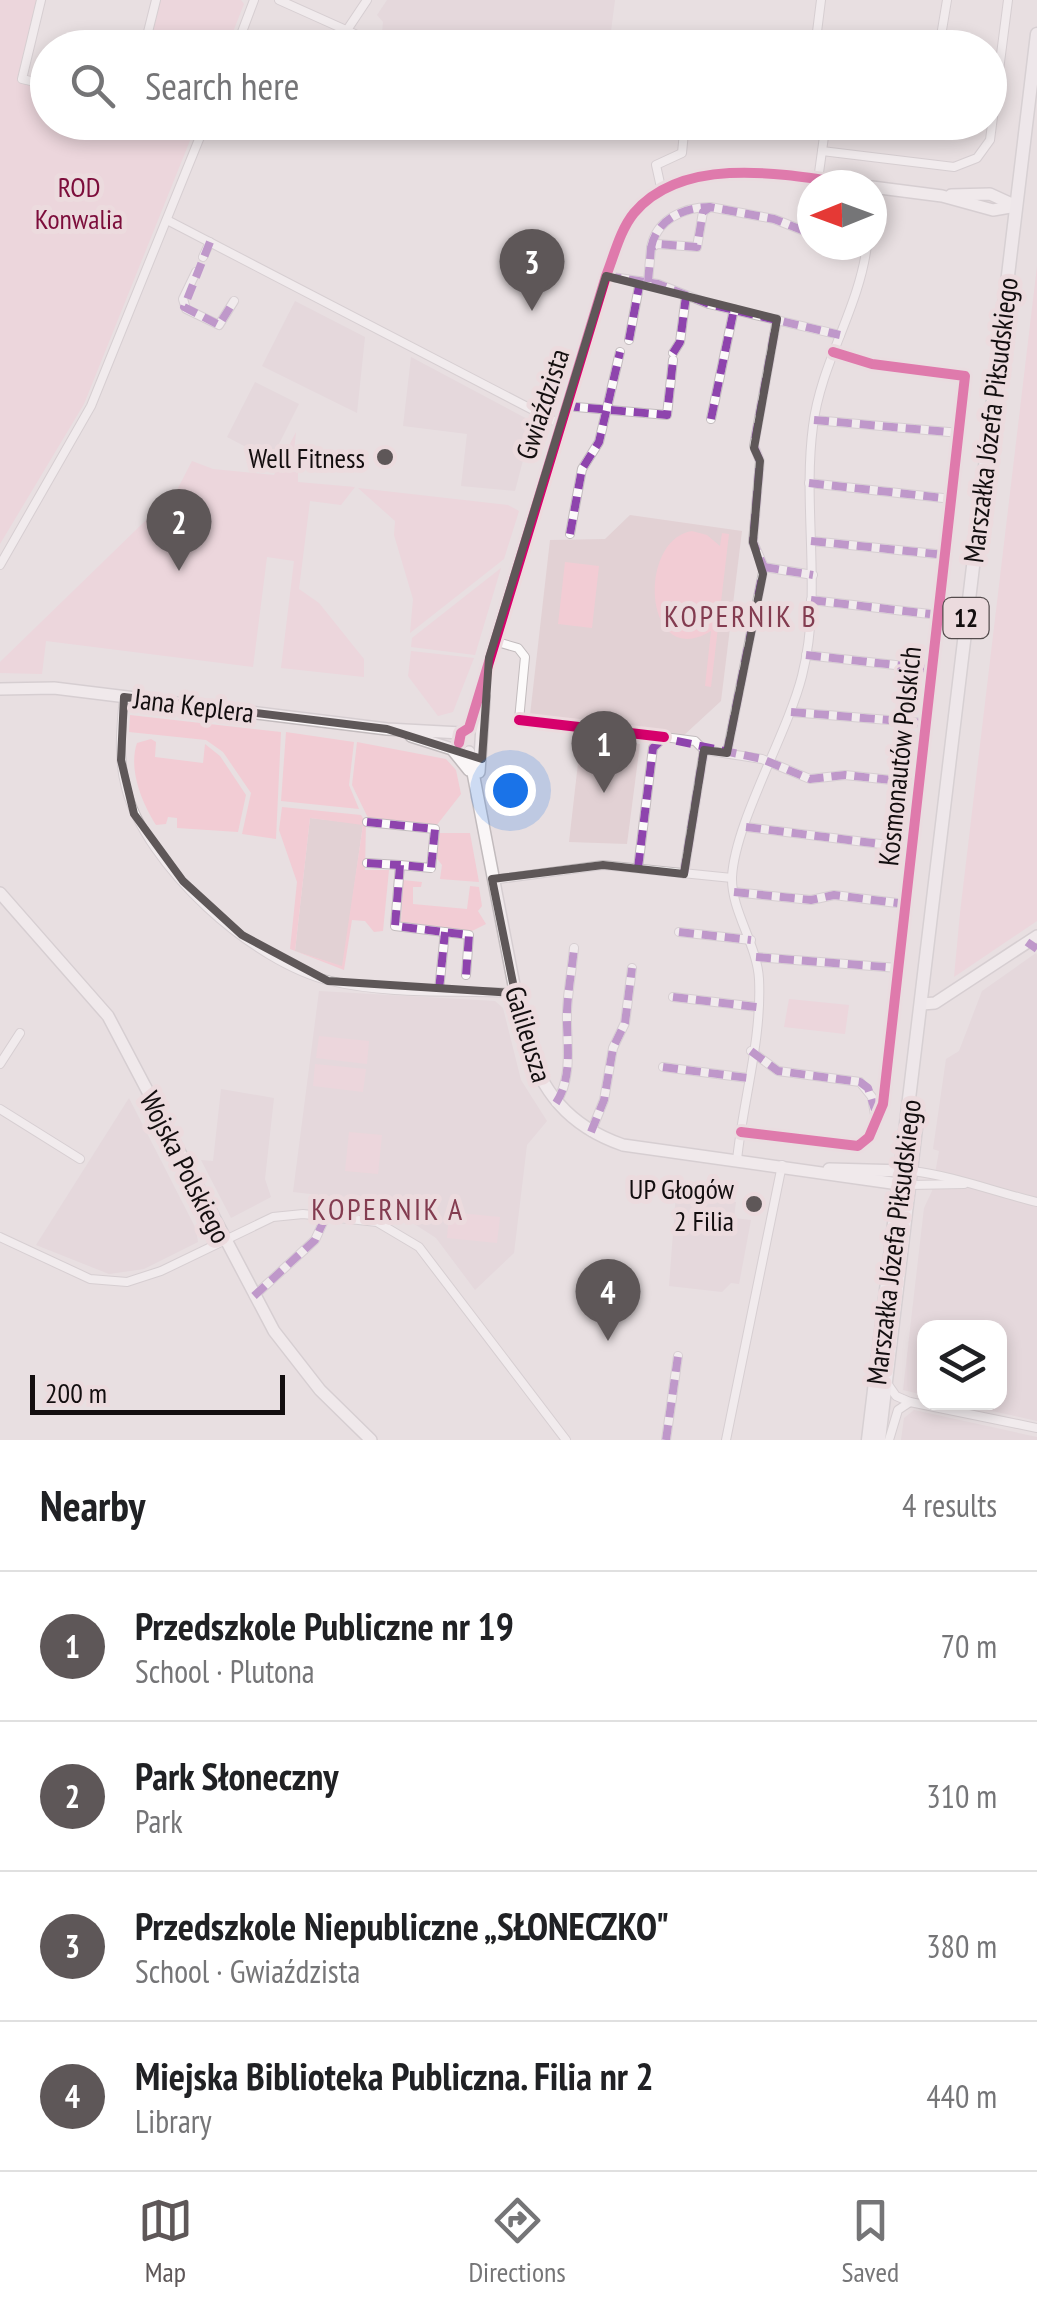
<!DOCTYPE html>
<meta charset="utf-8">
<style>
:root{--surface:#fff;--page:#f6f6f6;--text:#202124;--muted:#757577;--line:#e0e0e0;--accent:#5e5758}
body{margin:0;font-family:"PT Sans Narrow",sans-serif;background:var(--page);color:var(--text)}
.controls{position:absolute;right:30px;bottom:30px;display:grid;overflow:hidden;border-radius:20px;box-shadow:0 5px 15px #0003}
.controls button{width:90px;height:90px;display:grid;place-items:center;padding:0;border:0;border-bottom:2px solid var(--line);background:var(--surface);color:var(--text);font:50px sans-serif}
.compass{position:absolute;left:797px;top:170px;width:90px;height:90px;border-radius:50%;background:var(--surface);box-shadow:0 5px 15px #0003;rotate:269deg}
.scale{position:absolute;left:30px;bottom:25px;width:255px;box-sizing:border-box;padding-left:10px;border:5px solid #130e0f;border-top:0;font-size:28px;line-height:35px;white-space:nowrap;color:#130e0f;-webkit-text-stroke:8px #ecdbde;paint-order:stroke}
.you{position:absolute;left:510px;top:790px;width:35px;height:35px;margin:-25px;border:8px solid #fff;border-radius:50%;background:#1a73e8;box-shadow:0 0 0 15px #1a73e833}
.badge{display:grid;place-items:center;width:65px;height:65px;border-radius:50%;background:var(--accent);color:#fff;font-size:32px;font-weight:700}
.pin{position:absolute;translate:-50% -82px;filter:drop-shadow(0 2px 5px #0008)}
.pin::after{content:'';position:absolute;top:52px;width:35px;height:30px;background:inherit;clip-path:polygon(0 0,100% 0,50% 100%)}
.list{margin:0;padding:0;list-style:none}
h2{display:flex;justify-content:space-between;align-items:center;height:130px;margin:0;padding:0 40px;font-size:42px}
h2 small{font-size:32px;font-weight:400;color:var(--muted)}
.list li{display:grid;grid-template-columns:65px 1fr auto;gap:30px;align-items:center;box-sizing:border-box;height:150px;padding:0 40px;border-top:2px solid var(--line)}
.list b{display:block;font-size:38px;white-space:nowrap}
.list p{margin:0;font-size:32px;white-space:nowrap;color:var(--muted)}
.list em{font-size:32px;font-style:normal;color:var(--muted)}
.icon{flex:none;width:55px;height:55px;fill:none;stroke:currentColor;stroke-width:2;stroke-linecap:round;stroke-linejoin:round}
.map{position:relative;flex:none;width:1037px;height:1440px;overflow:hidden}
.search{position:absolute;background:var(--surface);box-shadow:0 5px 15px #0003;left:30px;right:30px;top:30px;height:110px;display:flex;align-items:center;gap:25px;box-sizing:border-box;padding:0 35px;border-radius:55px;color:var(--muted);font-size:38px}
.sheet{height:730px;background:var(--surface)}
nav{display:flex;justify-content:space-around;align-items:center;box-sizing:border-box;height:140px;border-top:2px solid var(--line);background:var(--surface);font-size:28px;color:var(--muted)}
nav a{display:grid;justify-items:center;gap:5px}
nav .on{color:var(--accent)}
.map>svg:first-child{display:block}
.built{fill:#e2d1d4}
.green{fill:#f2ccd4;fill-rule:evenodd}
.lines{fill:none;stroke-linecap:round;stroke-linejoin:round}
.street-casing{stroke:#c2bbbd;stroke-width:10}
.secondary-casing{stroke:#c2bbbd;stroke-width:14}
.primary-casing{stroke:#c3bfc0;stroke-width:15}
.street{stroke:#fcfafa;stroke-width:8}
.secondary{stroke:#faf6f7;stroke-width:11}
.primary{stroke:#f7f2f3;stroke-width:12}
.quiet{stroke:#8e44ad;stroke-width:8;stroke-dasharray:15 8;stroke-linecap:butt}
.cycleway-casing{stroke:#ecdbde;stroke-width:16}
.cycleway{stroke:#d6006c;stroke-width:10}
.marked{fill:none;stroke:#5e5758;stroke-width:8;stroke-linejoin:round}
.poi-dot{fill:#5e5758;stroke:#ecdbde;stroke-width:4}
.labels{text-anchor:middle;dominant-baseline:central;stroke-width:10;stroke-linejoin:round;paint-order:stroke}
.shield{fill:#ecdbde;stroke:#544c4d;stroke-width:2.5}
.shield-label{font-size:25px;font-weight:bold;fill:#130e0f}
.park-label{font-size:28px;fill:#7c0d3b;stroke:#ecdbde}
.street-label{font-size:28px;fill:#130e0f;stroke:#ecdbde}
.poi-label{font-size:28px;fill:#130e0f;stroke:#ecdbde;text-anchor:end}
.neighbourhood-label{font-size:30px;letter-spacing:2.5px;fill:#833c50;stroke:#ecdbde}
</style>
<div class="map">
<svg width="1037" height="1440" viewBox="0 0 1037 1440">
<rect width="100%" height="100%" fill="#e8dfe1"/>
<!-- built -->
<g class="built">
<polygon points="387,0 615,0 609,47 488,48 382,33 383,22 377,15"/>
<polygon points="295,301 365,337 357,413 262,366"/>
<polygon points="411,357 533,422 515,491 461,486 467,434 403,426"/>
<polygon points="255,382 299,404 271,460 227,437"/>
<polygon points="630,515 742,531 721,701 683,736 530,715 550,540 605,539"/>
<polygon points="581,737 640,744 627,844 569,842"/>
<polygon points="310,818 363,824 343,967 295,951"/>
<polygon points="1036,953 1037,955 1037,1421 956,1403 1000,1402 1000,1328 924,1328 924,1395 903,1390 924,1208 932,1191 939,1151 933,1149 946,1059 959,1051 982,991"/>
<polygon points="319,991 495,1001 503,1008 521,1080 547,1121 527,1145 514,1253 475,1290 436,1238 396,1212 390,1203 293,1192"/>
<polygon points="221,1089 274,1098 265,1179 271,1197 231,1218 201,1160 213,1161"/>
<polygon points="129,1098 196,1229 198,1242 144,1269 109,1274 36,1245"/>
<polygon points="676,1194 736,1202 734,1218 751,1220 739,1284 731,1283 722,1292 669,1286"/>
<polygon points="914,1410 1037,1437 1037,1440 901,1440 904,1418"/>
</g>
<!-- green -->
<g class="green">
<polygon points="0,0 38,0 18,82 47,90 48,122 197,123 84,404 0,544"/>
<polygon points="160,0 241,0 244,4 227,47 148,47"/>
<polygon points="1037,266 1037,921 954,977 960,913"/>
<polygon points="296,432 292,471 298,473 298,482 355,487 341,505 310,501 299,589 319,603 364,659 364,677 281,668 294,561 267,557 253,667 46,641 42,674 0,673 0,662 177,490 192,461 213,469 274,475"/>
<polygon points="358,488 508,505 519,511 504,559 410,633 413,599 394,535 395,521"/>
<path d="M692,531L707,535L720,546L722,533L729,534L711,687L705,686L711,631C644,672 636,540 692,531Z"/>
<polygon points="565,562 599,566 592,628 558,624"/>
<polygon points="501,568 475,655 411,647 412,638"/>
<polygon points="411,651 474,658 453,712 438,716 408,676"/>
<polygon points="130,715 281,732 276,839 242,834 251,793 223,752 206,740 129,732"/>
<polygon points="286,732 354,742 349,785 359,809 281,801"/>
<path d="M151,739L156,742L155,757L203,763L205,744L220,756L246,795L238,832L177,828V818L168,817L166,824L156,825C142,803 128,769 137,743Z"/>
<polygon points="357,742 446,759 456,770 461,794 436,826 369,820 352,785"/>
<path d="M282,807L361,815L366,823L365,870H389L383,931L374,932L365,921L352,920L344,970L290,949L297,882L279,830ZM310,818L363,825L342,966L295,951Z"/>
<polygon points="440,833 470,833 479,882 440,879 442,865 435,856"/>
<polygon points="403,880 422,882 421,887 413,887 413,904 467,909 470,886 479,887 482,906 478,911 486,924 472,931 401,922"/>
<polygon points="789,999 849,1005 845,1034 784,1027"/>
<polygon points="319,1036 369,1041 367,1064 316,1058"/>
<polygon points="315,1064 366,1069 363,1092 313,1086"/>
<polygon points="349,1132 382,1135 378,1174 345,1171"/>
<polygon points="449,1212 500,1217 497,1243 447,1238"/>
</g>
<g class="lines">
<defs>
<g id="street">
<polyline points="41,0 22,79 48,85"/>
<polyline points="279,0 386,48"/>
<polyline points="347,30 367,0"/>
<polyline points="144,48 156,0"/>
<polyline points="236,48 254,0"/>
<polyline points="815,48 821,0"/>
<polyline points="939,48 947,0"/>
<polyline points="822,151 954,167 977,158 990,140 1008,0"/>
<polyline points="818,180 826,122"/>
<polyline points="662,192 656,165 682,153 685,122"/>
<polyline points="872,206 875,188"/>
<polyline points="167,220 560,424"/>
<path d="M651,248C656,220 683,207 710,207"/>
<polyline points="203,257 210,242"/>
<polyline points="196,272 183,299 186,309 219,325 234,301"/>
<polyline points="606,276 658,284 709,304 840,335"/>
<polyline points="648,282 651,248 657,244 697,247 703,212 710,207 774,219 812,234"/>
<polyline points="629,340 640,281"/>
<polyline points="673,353 680,342 686,296"/>
<polyline points="565,406 667,415 673,360"/>
<polyline points="711,419 734,309"/>
<polyline points="814,420 960,433"/>
<polyline points="809,483 952,499"/>
<polyline points="570,534 582,469 599,442 620,352"/>
<polyline points="811,541 946,555"/>
<polyline points="0,565 91,406 206,122"/>
<polyline points="764,567 813,575"/>
<polyline points="811,600 938,615"/>
<polyline points="494,641 518,648 525,657 519,720 525,721"/>
<polyline points="806,655 931,669"/>
<path d="M124,697C121,727 118,759 126,788C146,866 253,963 331,981C389,995 455,990 515,993"/>
<polyline points="791,712 925,723"/>
<polyline points="727,753 764,567 753,542 760,461 754,446 777,319"/>
<polyline points="367,822 435,829 431,868 400,865 395,926 469,935 466,975"/>
<polyline points="746,827 912,848"/>
<polyline points="367,863 400,865"/>
<polyline points="638,868 653,748 664,737 695,741 704,750 762,759 810,779 845,775 919,783"/>
<polyline points="684,874 704,750"/>
<polyline points="492,880 603,865 732,878"/>
<polyline points="734,892 811,900 834,895 905,904"/>
<polyline points="679,932 751,940"/>
<polyline points="756,957 898,968"/>
<polyline points="439,990 445,932"/>
<polyline points="673,997 757,1007"/>
<polyline points="751,1051 778,1071 860,1082 872,1097 875,1115"/>
<polyline points="0,1064 20,1033"/>
<polyline points="663,1067 748,1078"/>
<path d="M556,1103C574,1075 566,1042 567,1011C568,990 572,969 574,948"/>
<polyline points="0,1109 80,1159"/>
<polyline points="591,1132 604,1100 613,1048 625,1023 632,968"/>
<polyline points="741,1132 858,1146 869,1137 883,1104 965,376 872,364 833,352"/>
<path d="M737,1160C743,1101 762,1039 759,979C757,944 731,911 732,877C735,822 787,735 802,676C823,594 802,509 813,426C821,362 859,309 867,245"/>
<path d="M912,1171C954,1176 995,1192 1037,1202"/>
<polyline points="910,1185 964,1184"/>
<polyline points="0,1237 90,1279 127,1282 161,1271 273,1217 303,1214 377,1222 419,1247 566,1440"/>
<polyline points="254,1296 315,1240 326,1216"/>
<polyline points="887,1383 896,1396 910,1402 1037,1428"/>
<polyline points="666,1440 678,1356"/>
<polyline points="726,1440 782,1165"/>
<polyline points="889,1440 898,1410 910,1402"/>
</g>
<g id="secondary">
<polyline points="872,187 942,196 993,210 1016,206"/>
<polyline points="951,195 990,194 1016,206"/>
<polyline points="0,689 54,688 387,729 461,733"/>
<polyline points="411,736 452,749 469,770"/>
<path d="M459,743L461,733L469,728L606,276C614,256 620,230 634,213C685,153 789,175 856,185"/>
<path d="M469,752L524,1037C541,1091 568,1126 623,1145L906,1185"/>
<polyline points="479,772 484,697"/>
<polyline points="0,893 108,1016 274,1331 320,1390 371,1440"/>
<polyline points="922,1004 935,1003 1037,936"/>
<polyline points="829,1169 905,1171"/>
</g>
<g id="primary">
<polyline points="868,1440 1037,34"/>
<polyline points="879,1440 918,1111"/>
</g>
</defs>
<!-- street casing -->
<use href="#street" class="street-casing"/>
<!-- secondary casing -->
<use href="#secondary" class="secondary-casing"/>
<!-- primary casing -->
<use href="#primary" class="primary-casing"/>
<!-- street -->
<use href="#street" class="street"/>
<!-- secondary -->
<use href="#secondary" class="secondary"/>
<!-- primary -->
<use href="#primary" class="primary"/>
<!-- quiet -->
<g class="quiet">
<polyline points="210,242 184,307 219,325 234,301"/>
<path d="M651,248C656,220 683,207 710,207"/>
<polyline points="606,276 658,284 709,304 840,335"/>
<polyline points="648,282 651,248 657,244 697,247 703,212 710,207 774,219 812,234"/>
<polyline points="629,340 640,281"/>
<polyline points="673,353 680,342 686,296"/>
<polyline points="565,406 667,415 673,360"/>
<polyline points="711,419 734,309"/>
<polyline points="814,420 960,433"/>
<polyline points="809,483 952,499"/>
<polyline points="570,534 582,469 599,442 620,352"/>
<polyline points="811,541 946,555"/>
<polyline points="764,567 813,575"/>
<polyline points="811,600 938,615"/>
<polyline points="806,655 931,669"/>
<polyline points="791,712 925,723"/>
<polyline points="654,736 762,759 810,779 845,775 919,783"/>
<polyline points="727,753 764,567 753,542 760,461 754,446 777,319"/>
<polyline points="367,822 435,829 431,868 400,865 395,926 469,935 466,975"/>
<polyline points="746,827 912,848"/>
<polyline points="367,863 400,865"/>
<polyline points="638,868 653,748 664,737"/>
<polyline points="684,874 704,750"/>
<polyline points="734,892 811,900 834,895 905,904"/>
<polyline points="679,932 751,940"/>
<polyline points="1027,942 1037,949"/>
<polyline points="756,957 898,968"/>
<polyline points="439,990 445,932"/>
<polyline points="673,997 757,1007"/>
<polyline points="751,1051 778,1071 860,1082 868,1088 875,1110"/>
<polyline points="663,1067 748,1078"/>
<path d="M556,1103C574,1075 566,1042 567,1011C568,990 572,969 574,948"/>
<polyline points="591,1132 604,1100 613,1048 625,1023 632,968"/>
<polyline points="254,1296 315,1240 326,1216"/>
<polyline points="666,1440 678,1356"/>
</g>
<defs>
<g id="cycleway">
<polyline points="519,720 664,737"/>
<path d="M459,743L461,733L469,728L606,276C614,256 620,230 634,213C685,153 789,175 856,185"/>
<polyline points="741,1132 858,1146 869,1137 883,1104 965,376 872,364 833,352"/>
</g>
</defs>
<!-- cycleway casing -->
<use href="#cycleway" class="cycleway-casing"/>
<!-- cycleway -->
<use href="#cycleway" class="cycleway"/>
</g>
<!-- marked area -->
<path d="M0 0H1037V1440H0ZM606,276L777,319L754,448L760,461L753,542L763,574L727,753L704,750L684,874L603,865L492,879L515,993L328,981L242,935L183,881L134,814L121,760L124,697L387,729L482,759L489,658Z" fill="#e8dfe1" fill-opacity=".55" fill-rule="evenodd"/>
<path class="marked" d="M606,276L777,319L754,448L760,461L753,542L763,574L727,753L704,750L684,874L603,865L492,879L515,993L328,981L242,935L183,881L134,814L121,760L124,697L387,729L482,759L489,658Z"/>
<!-- markers -->
<g class="poi-dot">
<circle cx="385" cy="457" r="10"/>
<circle cx="754" cy="1204" r="10"/>
</g>
<g class="labels">
<!-- shield labels -->
<rect class="shield" x="943.5" y="598" width="45" height="40" rx="8"/>
<g class="shield-label">
<text x="966" y="618">12</text>
</g>
<!-- park labels -->
<g class="park-label">
<text x="79" y="186">ROD<tspan x="79" dy="32">Konwalia</tspan></text>
</g>
<!-- street labels -->
<g class="street-label">
<text transform="translate(542 404) rotate(-72)">Gwiaździsta</text>
<text transform="translate(990 420) rotate(-83)">Marszałka Józefa Piłsudskiego</text>
<text transform="translate(194 705) rotate(7)">Jana Keplera</text>
<text transform="translate(899 756) rotate(-84)">Kosmonautów Polskich</text>
<text transform="translate(529 1034) rotate(73)">Galileusza</text>
<text transform="translate(186 1167) rotate(63)">Wojska Polskiego</text>
<text transform="translate(893 1242) rotate(-83)">Marszałka Józefa Piłsudskiego</text>
</g>
<!-- poi labels -->
<g class="poi-label">
<text x="365" y="457">Well Fitness</text>
<text x="734" y="1188">UP Głogów<tspan x="734" dy="32">2 Filia</tspan></text>
</g>
<!-- neighbourhood labels -->
<g class="neighbourhood-label">
<text x="741" y="615">KOPERNIK B</text>
<text x="388" y="1208">KOPERNIK A</text>
</g>
</g>
</svg>
<div class="controls">
<button><svg class="icon" aria-label="layers" viewBox="0 0 24 24"><path d="M12 4l9 5-9 5-9-5zM3 14l9 5 9-5"/></svg></button>
</div>
<svg class="compass" viewBox="-18 -18 36 36"><path d="M0-13l5 13h-10z" fill="#e53935"/><path d="M0 13l5-13h-10z" fill="#757577"/></svg>
<div class="scale">200 m</div>
<div class="you"></div>
<div class="pin badge" style="left:604px;top:793px">1</div>
<div class="pin badge" style="left:179px;top:571px">2</div>
<div class="pin badge" style="left:532px;top:311px">3</div>
<div class="pin badge" style="left:608px;top:1341px">4</div>
<div class="search"><svg class="icon" aria-label="search" viewBox="0 0 24 24"><circle cx="10" cy="10" r="6"/><path d="M15 15l6 6"/></svg>Search here</div>
</div>
<section class="sheet">
<h2>Nearby<small>4 results</small></h2>
<ul class="list">
<li><span class="badge">1</span><div><b>Przedszkole Publiczne nr 19</b><p>School · Plutona</p></div><em>70 m</em></li>
<li><span class="badge">2</span><div><b>Park Słoneczny</b><p>Park</p></div><em>310 m</em></li>
<li><span class="badge">3</span><div><b>Przedszkole Niepubliczne „SŁONECZKO&quot;</b><p>School · Gwiaździsta</p></div><em>380 m</em></li>
<li><span class="badge">4</span><div><b>Miejska Biblioteka Publiczna. Filia nr 2</b><p>Library</p></div><em>440 m</em></li>
</ul>
</section>
<nav>
<a class="on"><svg class="icon" aria-label="map" viewBox="0 0 24 24"><path d="M3 6l6-2 6 2 6-2v14l-6 2-6-2-6 2zM9 4v14M15 6v14"/></svg>Map</a>
<a><svg class="icon" aria-label="directions" viewBox="0 0 24 24"><path d="M12 3l9 9-9 9-9-9zM9 14v-3h6M13 9l2 2-2 2"/></svg>Directions</a>
<a><svg class="icon" aria-label="saved" viewBox="0 0 24 24"><path d="M7 4h10v16l-5-4-5 4z"/></svg>Saved</a>
</nav>
